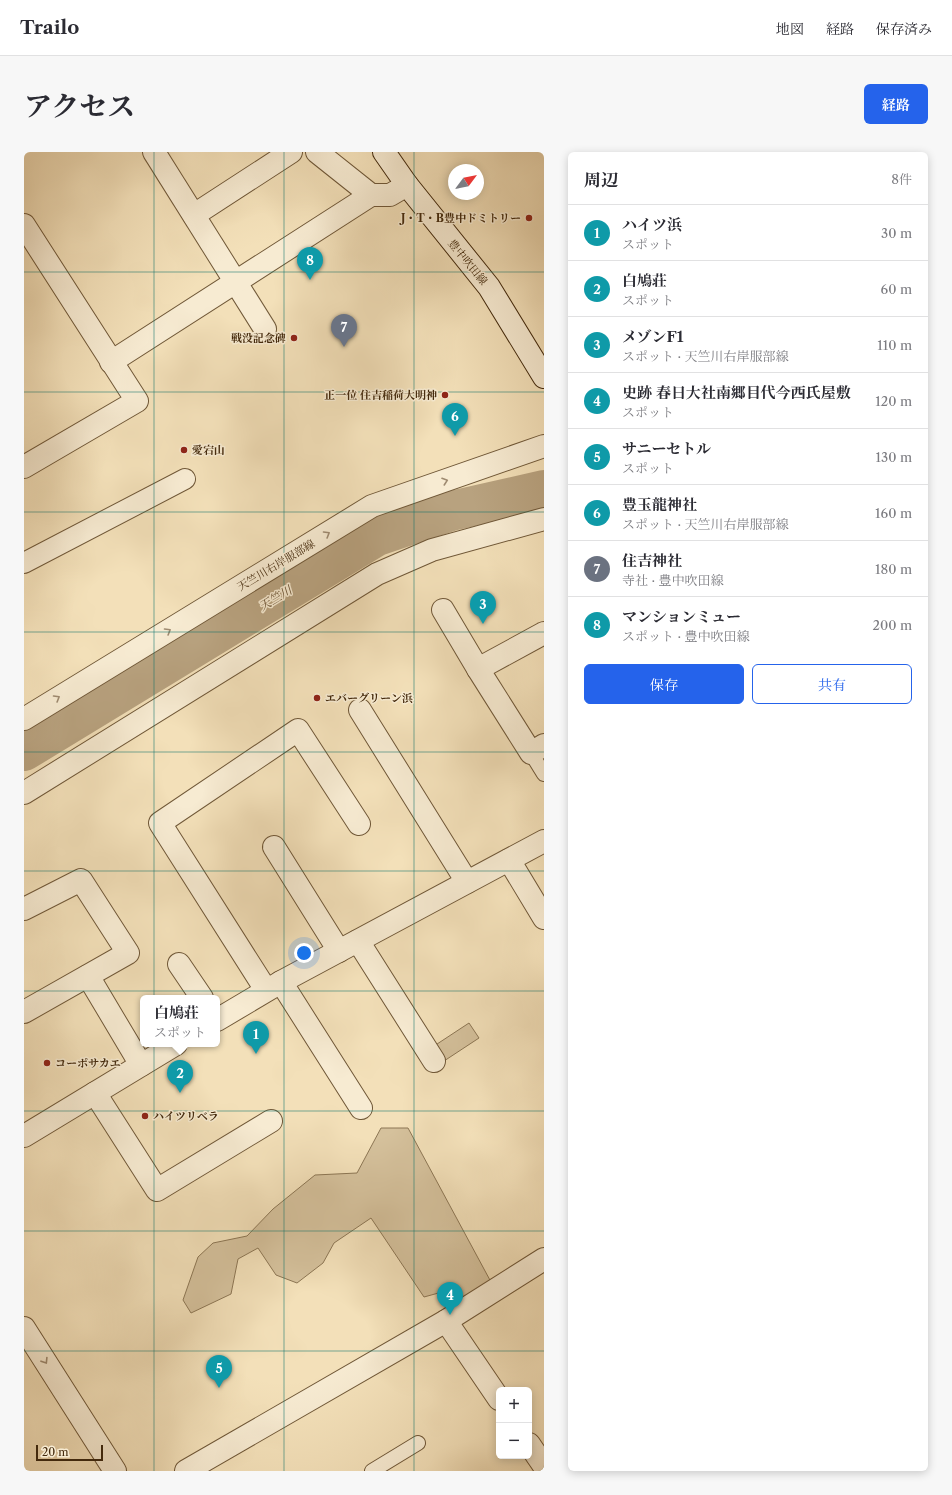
<!DOCTYPE html>
<html lang="ja">
<meta charset="utf-8">
<style>
:root{--surface:#fff;--page:#f7f7f7;--text:#2b2b33;--muted:#7c7c81;--line:#e1e1e2;--accent:#2563eb}
body{margin:0;font-family:"Libre Caslon Text","Noto Serif JP",serif;background:var(--page);color:var(--text)}
.controls{position:absolute;right:12px;bottom:12px;display:grid;overflow:hidden;border-radius:6px;box-shadow:0 2px 10px #0003}
.controls button{width:36px;height:36px;display:grid;place-items:center;padding:0;border:0;border-bottom:1px solid var(--line);background:var(--surface);color:var(--text);font:20px sans-serif}
.compass{position:absolute;left:424px;top:12px;width:36px;height:36px;border-radius:50%;background:var(--surface);box-shadow:0 2px 10px #0003;rotate:58deg}
.scale{position:absolute;left:12px;bottom:10px;width:67px;box-sizing:border-box;padding-left:4px;border:2px solid #442a0d;border-top:0;font-size:11px;line-height:14px;white-space:nowrap;color:#442a0d;-webkit-text-stroke:3px #f7ebd2;paint-order:stroke}
.you{position:absolute;left:280px;top:801px;width:14px;height:14px;margin:-10px;border:3px solid #fff;border-radius:50%;background:#1a73e8;box-shadow:0 0 0 6px #1a73e833}
.badge{display:grid;place-items:center;width:26px;height:26px;border-radius:50%;background:var(--accent);color:#fff;font-size:13px;font-weight:700}
.pin{position:absolute;translate:-50% -33px;filter:drop-shadow(0 1px 2px #0008)}
.pin::after{content:'';position:absolute;top:21px;width:14px;height:12px;background:inherit;clip-path:polygon(0 0,100% 0,50% 100%)}
.popup{position:absolute;left:116px;top:843px;width:80px;height:52px;box-sizing:border-box;display:grid;place-content:center;border-radius:6px;background:var(--surface);filter:drop-shadow(0 1px 3px #0005);font-size:13px;white-space:nowrap;color:var(--muted)}
.popup b{font-size:15px;color:var(--text)}
.popup::after{content:'';position:absolute;left:50%;top:100%;margin-left:-8px;border:8px solid transparent;border-top-color:var(--surface)}
.list{margin:0;padding:0;list-style:none}
h2{display:flex;justify-content:space-between;align-items:center;height:52px;margin:0;padding:0 16px;font-size:17px}
h2 small{font-size:13px;font-weight:400;color:var(--muted)}
.list li{display:grid;grid-template-columns:26px 1fr auto;gap:12px;align-items:center;box-sizing:border-box;height:56px;padding:0 16px;border-top:1px solid var(--line)}
.list b{display:block;font-size:15px;white-space:nowrap}
.list p{margin:0;font-size:13px;white-space:nowrap;color:var(--muted)}
.list em{font-size:13px;font-style:normal;color:var(--muted)}
.actions{display:flex;gap:8px;padding:12px 16px}
.actions a{flex:1;padding:9px 0;border:1px solid var(--accent);border-radius:6px;text-align:center;font-size:14px;color:var(--accent)}
.actions .main{background:var(--accent);color:#fff}
.map{position:relative;flex:none;width:520px;height:1319px;overflow:hidden;border-radius:6px}
header{display:flex;align-items:center;gap:24px;box-sizing:border-box;height:56px;padding:0 20px;background:var(--surface);border-bottom:1px solid var(--line)}
header strong{font-size:19px}
nav{display:flex;gap:22px;margin-inline-start:auto;font-size:14px}
.intro{display:flex;align-items:center;justify-content:space-between;box-sizing:border-box;height:96px;padding:0 24px}
h1{margin:0;font-size:28px}
.button{padding:10px 18px;border-radius:6px;background:var(--accent);color:#fff;font-size:14px;font-weight:700}
main{display:flex;gap:24px;padding:0 24px}
aside{flex:1;background:var(--surface);border-radius:6px;box-shadow:0 2px 10px #0003}
.map>svg:first-child{display:block}
.green{fill:#d5c19c;stroke:#8c7654}
.lines{fill:none;stroke-linecap:round;stroke-linejoin:round}
.river{stroke:#b8a27f;stroke-width:40}
.service-casing{stroke:#705838;stroke-width:16}
.pedestrian-casing{stroke:#705838;stroke-width:22}
.minor-casing{stroke:#705838;stroke-width:24}
.secondary-casing{stroke:#442a0d;stroke-width:24}
.service{stroke:#f7ebd2;stroke-width:14}
.pedestrian{stroke:#f7ebd2;stroke-width:20}
.minor{stroke:#f7ebd2;stroke-width:22}
.secondary{stroke:#f7ebd2;stroke-width:22}
.oneway{stroke:#9e8a70}
.grid{fill:none;stroke:#0f766e;stroke-width:1;stroke-opacity:0.55}
.poi-dot{fill:#8f2418;stroke:#f7ebd2;stroke-width:1.5}
.labels{text-anchor:middle;dominant-baseline:central;stroke-width:3;stroke-linejoin:round;paint-order:stroke}
.poi-label{font-size:11px;font-weight:bold;fill:#442a0d;stroke:#f7ebd2;text-anchor:start}
.street-label{font-size:11px;fill:#442a0d;stroke:#f7ebd2}
.water-label{font-size:12px;font-style:italic;fill:#674e2f;stroke:#f7ebd2}
</style>
<header>
<strong>Trailo</strong>
<nav><a>地図</a><a>経路</a><a>保存済み</a></nav>
</header>
<div class="intro"><h1>アクセス</h1><a class="button">経路</a></div>
<main>
<div class="map">
<svg width="520" height="1319" viewBox="0 0 520 1319">
<rect width="100%" height="100%" fill="#f3e0b9"/>
<filter id="stains"><feTurbulence type="fractalNoise" baseFrequency=".005" numOctaves="4"/><feColorMatrix values="0 0 0 0 .2 0 0 0 0 .09 0 0 0 0 .02 0 0 0 .5 -.17"/></filter>
<radialGradient id="worn" r=".72"><stop offset=".6" stop-color="#630" stop-opacity="0"/><stop offset="1" stop-color="#630" stop-opacity=".3"/></radialGradient>
<!-- green -->
<g class="green">
<polygon points="445,871 455,886 417,911 407,896"/>
<polygon points="357,976 384,976 467,1130 437,1151 429,1137 400,1145 347,1066 310,1091 299,1111 273,1131 252,1123 234,1096 214,1107 207,1142 167,1161 159,1148 174,1105 189,1091 223,1084 249,1057 291,1023 333,1021"/>
</g>
<g class="lines">
<!-- river -->
<polyline class="river" points="0,599 353,384 427,359 520,338"/>
<defs>
<g id="service">
<polyline points="507,601 520,622"/>
<polyline points="348,1319 394,1291"/>
</g>
<polyline id="pedestrian" points="0,411 161,327"/>
<g id="minor">
<polyline points="130,0 241,177"/>
<polyline points="293,0 347,43"/>
<polyline points="170,63 267,0"/>
<polyline points="0,73 113,249 0,315"/>
<polyline points="87,210 347,43 366,43 383,33"/>
<polyline points="419,458 454,517 507,601 520,593"/>
<polyline points="454,517 520,481"/>
<polyline points="336,558 443,730"/>
<polyline points="0,567 348,354 520,294"/>
<polyline points="0,641 353,422 408,398 520,367"/>
<polyline points="250,695 315,799"/>
<polyline points="485,708 520,766"/>
<polyline points="0,757 57,728 104,801 0,860"/>
<polyline points="334,789 410,909"/>
<polyline points="155,812 178,846"/>
<polyline points="64,824 117,913"/>
<polyline points="257,830 337,956"/>
<polyline points="242,838 136,671 274,578 335,672"/>
<polyline points="193,868 257,830 520,689"/>
<polyline points="71,941 133,1038 247,969"/>
<polyline points="0,984 152,892"/>
<polyline points="422,1169 475,1247"/>
<polyline points="0,1176 91,1319"/>
<polyline points="505,1292 520,1314"/>
<polyline points="162,1319 422,1169 520,1107"/>
</g>
<polyline id="secondary" points="360,0 383,33 465,135 520,225"/>
</defs>
<!-- service casing -->
<use href="#service" class="service-casing"/>
<!-- pedestrian casing -->
<use href="#pedestrian" class="pedestrian-casing"/>
<!-- minor casing -->
<use href="#minor" class="minor-casing"/>
<!-- secondary casing -->
<use href="#secondary" class="secondary-casing"/>
<!-- service -->
<use href="#service" class="service"/>
<!-- pedestrian -->
<use href="#pedestrian" class="pedestrian"/>
<!-- minor -->
<use href="#minor" class="minor"/>
<!-- secondary -->
<use href="#secondary" class="secondary"/>
</g>
<!-- one-way arrows -->
<defs><path id="oneway-chevron" d="M-2-3.5L2.5 0L-2 3.5" fill="none" stroke-width="1.6" stroke-linecap="round" stroke-linejoin="round"/></defs>
<g class="oneway">
<use href="#oneway-chevron" transform="translate(421 329) rotate(-19)"/>
<use href="#oneway-chevron" transform="translate(303 382) rotate(-31)"/>
<use href="#oneway-chevron" transform="translate(144 479) rotate(-31)"/>
<use href="#oneway-chevron" transform="translate(33 546) rotate(-31)"/>
<use href="#oneway-chevron" transform="translate(21 1209) rotate(58)"/>
</g>
<!-- grid -->
<path class="grid" d="M130,0V1319M260,0V1319M390,0V1319M0,120H520M0,240H520M0,360H520M0,480H520M0,600H520M0,719H520M0,839H520M0,959H520M0,1079H520M0,1199H520"/>
<!-- markers -->
<g class="poi-dot">
<circle cx="505" cy="66" r="4"/>
<circle cx="270" cy="186" r="4"/>
<circle cx="421" cy="243" r="4"/>
<circle cx="160" cy="298" r="4"/>
<circle cx="293" cy="546" r="4"/>
<circle cx="23" cy="911" r="4"/>
<circle cx="121" cy="964" r="4"/>
</g>
<g class="labels">
<!-- poi labels -->
<g class="poi-label">
<text x="497" y="66" text-anchor="end">J・T・B豊中ドミトリー</text>
<text x="262" y="186" text-anchor="end">戦没記念碑</text>
<text x="413" y="243" text-anchor="end">正一位 住吉稲荷大明神</text>
<text x="168" y="298">愛宕山</text>
<text x="301" y="546">エバーグリーン浜</text>
<text x="31" y="911">コーポサカエ</text>
<text x="129" y="964">ハイツリベラ</text>
</g>
<!-- street labels -->
<g class="street-label">
<text transform="translate(444 110) rotate(51)">豊中吹田線</text>
<text transform="translate(252 413) rotate(-31)">天竺川右岸服部線</text>
</g>
<!-- water labels -->
<g class="water-label">
<text transform="translate(251 446) rotate(-31)">天竺川</text>
</g>
</g>
<rect width="100%" height="100%" filter="url(#stains)"/>
<rect width="100%" height="100%" fill="url(#worn)"/>
</svg>
<div class="controls">
<button>+</button>
<button>−</button>
</div>
<svg class="compass" viewBox="-18 -18 36 36"><path d="M0-13l5 13h-10z" fill="#e53935"/><path d="M0 13l5-13h-10z" fill="#7c7c81"/></svg>
<div class="scale">20 m</div>
<div class="you"></div>
<div class="pin badge" style="left:232px;top:902px;background:#0f9aa8">1</div>
<div class="pin badge" style="left:156px;top:941px;background:#0f9aa8">2</div>
<div class="popup"><b>白鳩荘</b>スポット</div>
<div class="pin badge" style="left:459px;top:472px;background:#0f9aa8">3</div>
<div class="pin badge" style="left:426px;top:1163px;background:#0f9aa8">4</div>
<div class="pin badge" style="left:195px;top:1236px;background:#0f9aa8">5</div>
<div class="pin badge" style="left:431px;top:284px;background:#0f9aa8">6</div>
<div class="pin badge" style="left:320px;top:195px;background:#6b7280">7</div>
<div class="pin badge" style="left:286px;top:128px;background:#0f9aa8">8</div>
</div>
<aside>
<h2>周辺<small>8件</small></h2>
<ul class="list">
<li><span class="badge" style="background:#0f9aa8">1</span><div><b>ハイツ浜</b><p>スポット</p></div><em>30 m</em></li>
<li><span class="badge" style="background:#0f9aa8">2</span><div><b>白鳩荘</b><p>スポット</p></div><em>60 m</em></li>
<li><span class="badge" style="background:#0f9aa8">3</span><div><b>メゾンF1</b><p>スポット · 天竺川右岸服部線</p></div><em>110 m</em></li>
<li><span class="badge" style="background:#0f9aa8">4</span><div><b>史跡 春日大社南郷目代今西氏屋敷</b><p>スポット</p></div><em>120 m</em></li>
<li><span class="badge" style="background:#0f9aa8">5</span><div><b>サニーセトル</b><p>スポット</p></div><em>130 m</em></li>
<li><span class="badge" style="background:#0f9aa8">6</span><div><b>豊玉龍神社</b><p>スポット · 天竺川右岸服部線</p></div><em>160 m</em></li>
<li><span class="badge" style="background:#6b7280">7</span><div><b>住吉神社</b><p>寺社 · 豊中吹田線</p></div><em>180 m</em></li>
<li><span class="badge" style="background:#0f9aa8">8</span><div><b>マンションミュー</b><p>スポット · 豊中吹田線</p></div><em>200 m</em></li>
</ul>
<div class="actions"><a class="main">保存</a><a>共有</a></div>
</aside>
</main>
